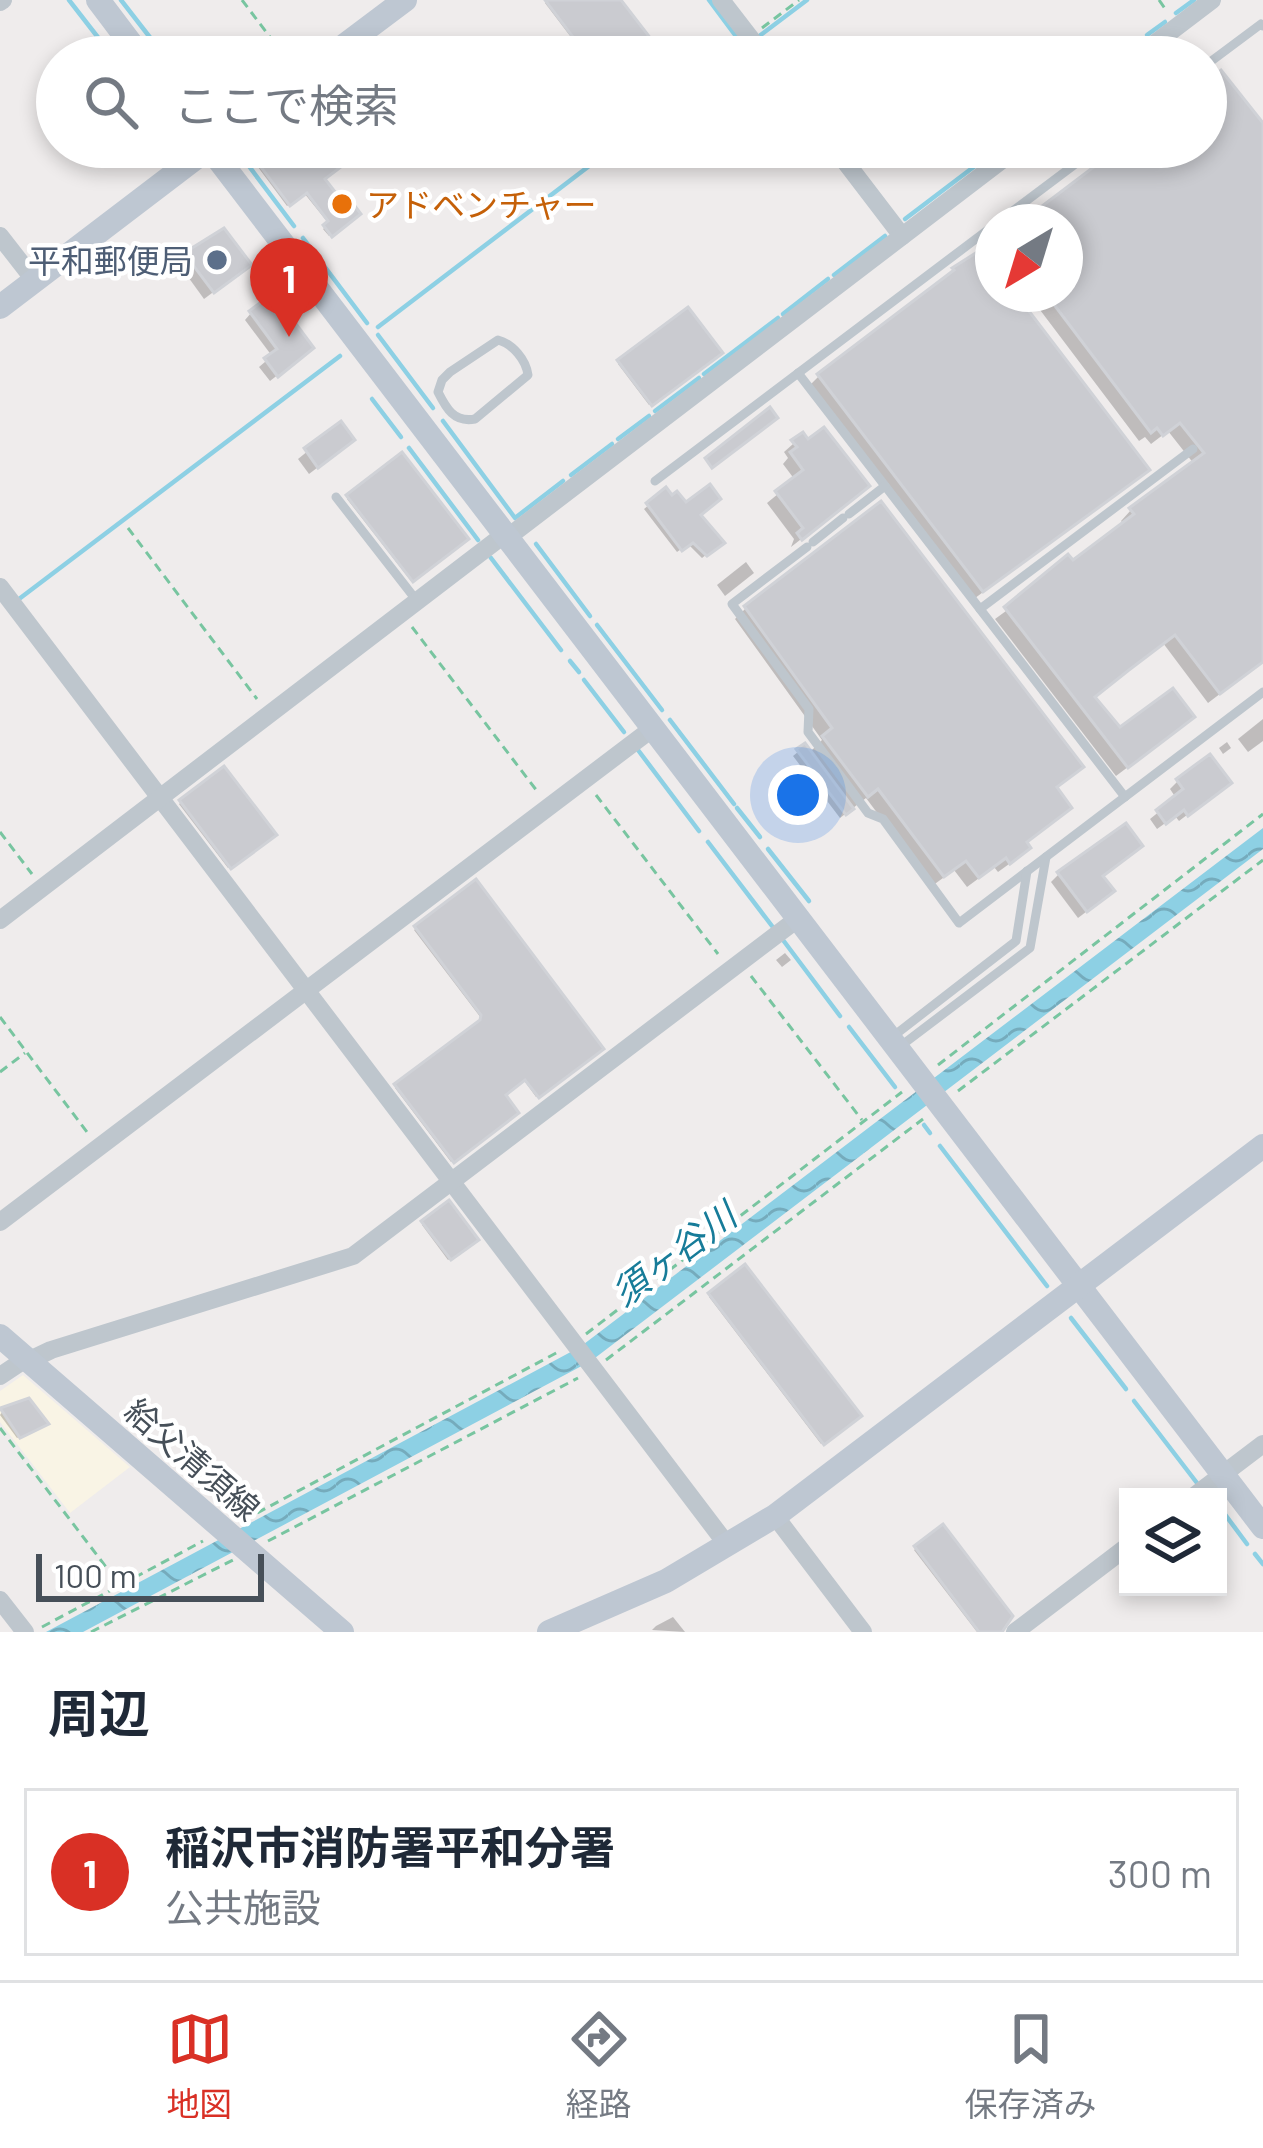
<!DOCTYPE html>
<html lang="ja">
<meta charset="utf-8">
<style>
:root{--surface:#fff;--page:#f6f6f7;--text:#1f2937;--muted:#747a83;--line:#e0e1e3;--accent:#d93025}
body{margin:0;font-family:Barlow,"Noto Sans JP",sans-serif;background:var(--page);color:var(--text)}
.controls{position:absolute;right:36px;bottom:36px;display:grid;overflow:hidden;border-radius:0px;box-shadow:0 6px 18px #0003}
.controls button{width:108px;height:108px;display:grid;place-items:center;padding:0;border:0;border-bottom:3px solid var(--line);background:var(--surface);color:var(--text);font:60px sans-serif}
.compass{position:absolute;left:975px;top:204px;width:108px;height:108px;border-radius:50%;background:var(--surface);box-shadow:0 6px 18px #0003;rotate:218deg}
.scale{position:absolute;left:36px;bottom:30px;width:228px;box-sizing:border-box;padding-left:12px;border:6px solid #464f58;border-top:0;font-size:33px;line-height:42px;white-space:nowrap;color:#464f58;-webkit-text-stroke:9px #fff;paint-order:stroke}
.you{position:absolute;left:798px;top:795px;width:42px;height:42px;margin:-30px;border:9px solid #fff;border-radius:50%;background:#1a73e8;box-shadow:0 0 0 18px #1a73e833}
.badge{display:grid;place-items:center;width:78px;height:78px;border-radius:50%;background:var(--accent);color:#fff;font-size:39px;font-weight:700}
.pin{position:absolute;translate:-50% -99px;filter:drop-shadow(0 3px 6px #0008)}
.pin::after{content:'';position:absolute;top:63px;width:42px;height:36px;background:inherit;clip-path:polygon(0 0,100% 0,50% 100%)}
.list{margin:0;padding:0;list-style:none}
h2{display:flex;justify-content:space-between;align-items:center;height:156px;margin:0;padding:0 48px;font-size:51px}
h2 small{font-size:39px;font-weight:400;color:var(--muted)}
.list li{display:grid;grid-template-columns:78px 1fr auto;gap:36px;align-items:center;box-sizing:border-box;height:168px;margin:0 24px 24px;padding:0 24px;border:3px solid var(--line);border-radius:0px}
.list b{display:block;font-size:45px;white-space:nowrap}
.list p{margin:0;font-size:39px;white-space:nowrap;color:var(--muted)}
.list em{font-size:39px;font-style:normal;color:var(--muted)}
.icon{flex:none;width:66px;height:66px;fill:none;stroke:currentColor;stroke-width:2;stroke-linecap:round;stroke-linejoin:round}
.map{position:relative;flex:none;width:1263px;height:1632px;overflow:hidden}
.search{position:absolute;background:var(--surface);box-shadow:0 6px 18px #0003;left:36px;right:36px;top:36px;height:132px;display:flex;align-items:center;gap:30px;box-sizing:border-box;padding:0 42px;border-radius:66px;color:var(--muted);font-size:45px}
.sheet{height:348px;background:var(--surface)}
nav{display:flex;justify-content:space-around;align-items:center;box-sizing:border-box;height:168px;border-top:3px solid var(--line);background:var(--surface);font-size:33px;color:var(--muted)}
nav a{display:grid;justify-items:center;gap:6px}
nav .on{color:var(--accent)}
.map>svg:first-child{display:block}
.commercial{fill:#f9f4e5}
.water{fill:url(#water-waves)}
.shadow{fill:#0003}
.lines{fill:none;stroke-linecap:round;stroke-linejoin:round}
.stream{stroke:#8dd0e4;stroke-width:4.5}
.building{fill:#cacbd0;stroke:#d0d2d7;stroke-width:3}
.path{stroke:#78c5a0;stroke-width:3;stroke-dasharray:9 6;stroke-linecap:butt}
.lane{stroke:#bec6cd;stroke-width:9}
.street{stroke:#bec6cd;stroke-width:18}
.secondary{stroke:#bec7d2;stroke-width:24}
.food-dot{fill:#e8710a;stroke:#fff;stroke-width:4.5}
.service-dot{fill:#5c6f8a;stroke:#fff;stroke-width:4.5}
.labels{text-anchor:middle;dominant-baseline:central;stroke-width:9;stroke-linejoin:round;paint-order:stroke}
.food-label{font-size:33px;fill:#c56008;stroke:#fff;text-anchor:start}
.service-label{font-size:33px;fill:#4e5e75;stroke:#fff;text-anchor:end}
.street-label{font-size:33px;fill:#464f58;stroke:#fff}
.water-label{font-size:36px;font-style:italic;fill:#177c99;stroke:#fff}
</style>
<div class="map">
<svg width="1263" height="1632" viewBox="0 0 1263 1632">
<defs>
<pattern id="water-waves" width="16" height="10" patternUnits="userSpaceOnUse" patternTransform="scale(3)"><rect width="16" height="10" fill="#8dd0e4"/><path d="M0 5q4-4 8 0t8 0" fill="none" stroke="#75abbc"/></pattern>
</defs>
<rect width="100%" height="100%" fill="#efecec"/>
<!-- commercial -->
<polygon class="commercial" points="23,1375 130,1467 70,1513 0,1422 0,1391"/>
<!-- water -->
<polygon class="water" points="1263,828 1263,849 591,1361 83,1632 46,1632 580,1347"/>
<!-- shadow -->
<g class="shadow">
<polygon points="548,0 618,0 662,57 586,57 545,3"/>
<polygon points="476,41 483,51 476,57 462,57 460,54"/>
<polygon points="1206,85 1263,129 1263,661 1208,703 1163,643 1092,698 1119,732 1181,727 1116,776 995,619 1124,525 1121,521 1131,510 1194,464 1168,431 1151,444 1145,437 1139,441 1028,294 1065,294 1065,222 1027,222 1125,147 1206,147"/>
<polygon points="243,147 363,147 321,179 345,211 355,216 329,236 323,229 329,224 304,193 287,206"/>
<polygon points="224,232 240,272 204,299 178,263"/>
<polygon points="993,269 993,294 1012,294 1135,481 971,601 808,387 819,376"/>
<polygon points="687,311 719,352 649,405 618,364"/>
<polygon points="251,313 303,355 270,381 259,367 272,356 245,320"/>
<polygon points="340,425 343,448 309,474 298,459"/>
<polygon points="802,436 856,496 791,547 794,539 767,503 795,480 783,464 788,458 784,452"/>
<polygon points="401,457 465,539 411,581 347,499"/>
<polygon points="665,492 697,515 721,543 702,558 688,544 677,552 644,509"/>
<polygon points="746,562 754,573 725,596 717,585"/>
<polygon points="746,608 1054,788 1016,859 998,872 994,867 967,887 954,870 932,886 866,798 840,818 793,756 804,747 809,753 822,740 735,619"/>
<polygon points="1263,719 1263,741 1248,752 1238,739"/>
<polygon points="1227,742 1231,748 1223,754 1219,748"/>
<polygon points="224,770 273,835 228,868 179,804"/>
<polygon points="1178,781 1220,790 1179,821 1175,816 1157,829 1150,819 1176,798 1170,789"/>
<polygon points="1059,874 1100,877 1103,899 1078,918 1051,882"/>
<polygon points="475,883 600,1048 536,1097 523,1079 502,1095 515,1113 451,1162 395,1088 480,1024 481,1018 414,930"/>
<polygon points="785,953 791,960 782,967 776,960"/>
<polygon points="448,1205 475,1239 448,1260 422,1225"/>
<polygon points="745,1268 858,1416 821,1444 709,1297"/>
<polygon points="6,1407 45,1424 17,1438 0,1415"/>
<polygon points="943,1528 999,1632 977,1632 914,1550"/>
<polygon points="673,1617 685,1632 652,1630 656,1626"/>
</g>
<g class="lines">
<!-- stream -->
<g class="stream">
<polyline points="69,0 100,40"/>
<polyline points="121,0 152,40"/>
<polyline points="709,0 738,39"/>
<polyline points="1176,13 1194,0"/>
<polyline points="1147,35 1165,22"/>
<polyline points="758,37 807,0"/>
<polyline points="160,50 165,57"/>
<polyline points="112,56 113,57"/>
<polyline points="1120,56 1138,43"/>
<polyline points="733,57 747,46"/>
<polyline points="181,147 184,150"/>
<polyline points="239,153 294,226"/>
<polyline points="905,219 1000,147"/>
<polyline points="303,238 367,323"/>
<polyline points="834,275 885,236"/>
<polyline points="783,314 828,279"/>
<polyline points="378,327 614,147"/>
<polyline points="378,335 433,408"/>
<polyline points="704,374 778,318"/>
<polyline points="372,399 401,437"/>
<polyline points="655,411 699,378"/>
<polyline points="443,421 515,518 563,481"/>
<polyline points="618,439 649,416"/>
<polyline points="409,448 478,540"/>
<polyline points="571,475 612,444"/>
<polyline points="536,544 590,616"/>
<polyline points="491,558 561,650"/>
<polyline points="19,599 340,356"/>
<polyline points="597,625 662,710"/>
<polyline points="570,661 579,672"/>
<polyline points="584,680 624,732"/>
<polyline points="670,720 734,804"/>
<polyline points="638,750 699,831"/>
<polyline points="737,808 760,837"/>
<polyline points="708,842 772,926"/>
<polyline points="768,849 809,901"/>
<polyline points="783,940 840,1016"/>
<polyline points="849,1027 895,1087"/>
<polyline points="924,1125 930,1133"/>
<polyline points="940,1146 1047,1286"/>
<polyline points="1071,1318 1126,1389"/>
<polyline points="1134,1401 1197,1483"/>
<polyline points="1218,1505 1247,1544"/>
<polyline points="1255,1554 1263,1564"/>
</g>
</g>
<!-- building -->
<g class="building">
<polygon points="545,0 621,0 665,57 588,57"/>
<polygon points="1221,70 1263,123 1263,662 1220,694 1175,635 1129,670 1095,697 1120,727 1173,688 1195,717 1128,768 1004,607 1068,554 1073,560 1134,514 1129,508 1204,453 1180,423 1163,436 1157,428 1151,433 1046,294 1065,294 1065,222 1021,222 1120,147 1206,147 1206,82"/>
<polygon points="246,147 367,147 325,179 346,206 352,202 361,214 332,237 323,225 328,221 307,193 290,206"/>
<polygon points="224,228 252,265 214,293 184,253"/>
<polygon points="982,249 993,264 993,294 1016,294 1150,470 983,592 817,374 954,270 952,268"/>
<polygon points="273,293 314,348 278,377 264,358 277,349 249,311"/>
<polygon points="688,307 723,353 652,406 617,360"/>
<polygon points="770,407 778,418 712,468 705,458"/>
<polygon points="341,421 355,440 318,468 304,448"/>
<polygon points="824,427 870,486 802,540 797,533 803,528 775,491 803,470 790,452 797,447 791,440 803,432 808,439"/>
<polygon points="402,452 469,539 413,582 346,495"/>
<polygon points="710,484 721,499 701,515 725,543 707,556 693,543 682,551 646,503 666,487 672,495 677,491 686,502"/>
<polygon points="881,501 1084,767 1057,787 1072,808 1027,842 1031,848 1010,864 1006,858 979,878 966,861 944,877 878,789 868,797 822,736 832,728 744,606"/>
<polygon points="805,743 854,809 846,815 796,749"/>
<polygon points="1210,754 1232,783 1188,816 1184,810 1166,824 1156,810 1183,789 1176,779"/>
<polygon points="224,766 277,835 231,869 179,800"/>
<polygon points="1126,823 1143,846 1103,876 1115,891 1087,912 1057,872"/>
<polygon points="476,879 604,1049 539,1098 525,1080 506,1095 519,1113 454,1163 394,1084 480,1020 481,1015 414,926"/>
<polygon points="449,1200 479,1240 451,1260 421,1221"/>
<polygon points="745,1264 862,1416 824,1445 708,1293"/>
<polygon points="29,1398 49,1424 20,1438 0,1408"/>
<polygon points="943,1524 1013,1616 1002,1632 979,1632 914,1546"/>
</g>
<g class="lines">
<!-- path -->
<g class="path">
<polyline points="242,0 285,57"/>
<polyline points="1159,0 1166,10"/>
<polyline points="762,28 799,0"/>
<polyline points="724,57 735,48"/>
<polyline points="128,528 257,699"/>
<polyline points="412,627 537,791"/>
<polyline points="596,795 718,954"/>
<polyline points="0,832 32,874"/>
<polyline points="751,976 862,1120"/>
<polyline points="0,1017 90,1136"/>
<polyline points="938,1065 1263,814"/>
<polyline points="0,1072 25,1053"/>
<polyline points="958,1091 1263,860"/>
<polyline points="586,1334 902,1092"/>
<polyline points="606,1360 923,1119"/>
<polyline points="0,1428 119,1584"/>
<polyline points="244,1520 558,1352"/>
<polyline points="268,1541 578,1378"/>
<polyline points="42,1627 203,1541"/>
<polyline points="91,1632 233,1560"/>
</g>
<!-- lane -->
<g class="lane">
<polyline points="1206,65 1261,24 1263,26"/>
<polyline points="998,222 1098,147"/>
<path d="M498,340C513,344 526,360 528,375L475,419C454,423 446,408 438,392L442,380L450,372Z"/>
<polyline points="798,373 1125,797"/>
<polyline points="655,481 993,226"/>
<polyline points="336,497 417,601"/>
<polyline points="849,514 885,486"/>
<polyline points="813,542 843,518"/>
<polyline points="807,547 732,604 809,709 808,732 868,813 883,819 959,923 1263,692"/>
<polyline points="980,609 1193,449"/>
<polyline points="891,1038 1016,941 1027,871"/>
<polyline points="902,1045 1030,948 1046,857"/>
</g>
<!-- street -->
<g class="street">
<polyline points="721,0 765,57"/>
<polyline points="0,2 3,0"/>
<polyline points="1137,57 1212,0"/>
<polyline points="834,147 902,236"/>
<polyline points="0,236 35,281"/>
<polyline points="508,537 1019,147"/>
<polyline points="0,587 728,1546"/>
<polyline points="0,920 505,534"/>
<polyline points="0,1222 653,728"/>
<polyline points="30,1360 51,1350 353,1256 800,917"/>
<polyline points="0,1376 27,1358"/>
<polyline points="1193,1497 1263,1444"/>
<polyline points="775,1516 863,1632"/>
<polyline points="0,1600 25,1632"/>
<polyline points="1015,1632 1128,1546"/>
</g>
<!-- secondary -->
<g class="secondary">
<polyline points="98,0 141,57"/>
<polyline points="329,57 405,0"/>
<polyline points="209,147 1263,1527"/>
<polyline points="0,307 210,147"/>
<polyline points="0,1336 342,1632"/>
<polyline points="549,1632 666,1581 775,1516 1263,1146"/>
</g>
</g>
<!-- markers -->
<circle class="food-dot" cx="342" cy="204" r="12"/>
<circle class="service-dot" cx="217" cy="260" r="12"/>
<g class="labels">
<!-- food labels -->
<g class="food-label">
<text x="366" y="204">アドベンチャー</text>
</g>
<!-- service labels -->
<g class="service-label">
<text x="193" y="260">平和郵便局</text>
</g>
<!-- street labels -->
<g class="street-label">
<text transform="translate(193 1459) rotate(41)">給父清須線</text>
</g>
<!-- water labels -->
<g class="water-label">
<text transform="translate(673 1253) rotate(-37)">須ヶ谷川</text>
</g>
</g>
</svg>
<div class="controls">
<button><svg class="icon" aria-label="layers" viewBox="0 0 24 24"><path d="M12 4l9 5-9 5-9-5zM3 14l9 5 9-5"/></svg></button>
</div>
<svg class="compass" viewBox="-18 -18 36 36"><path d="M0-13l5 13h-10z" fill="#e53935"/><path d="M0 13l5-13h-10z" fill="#747a83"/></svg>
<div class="scale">100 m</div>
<div class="you"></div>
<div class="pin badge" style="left:289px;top:337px">1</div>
<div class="search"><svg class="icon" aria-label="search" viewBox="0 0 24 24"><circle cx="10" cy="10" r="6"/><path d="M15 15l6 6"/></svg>ここで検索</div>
</div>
<section class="sheet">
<h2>周辺<small></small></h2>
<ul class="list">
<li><span class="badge">1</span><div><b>稲沢市消防署平和分署</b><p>公共施設</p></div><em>300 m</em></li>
</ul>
</section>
<nav>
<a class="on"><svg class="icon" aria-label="map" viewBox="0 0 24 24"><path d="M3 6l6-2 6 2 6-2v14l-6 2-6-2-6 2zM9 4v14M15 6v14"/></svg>地図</a>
<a><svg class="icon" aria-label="directions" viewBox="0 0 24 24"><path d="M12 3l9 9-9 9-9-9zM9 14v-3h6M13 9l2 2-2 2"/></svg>経路</a>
<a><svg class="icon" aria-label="saved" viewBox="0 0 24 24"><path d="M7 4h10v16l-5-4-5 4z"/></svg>保存済み</a>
</nav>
